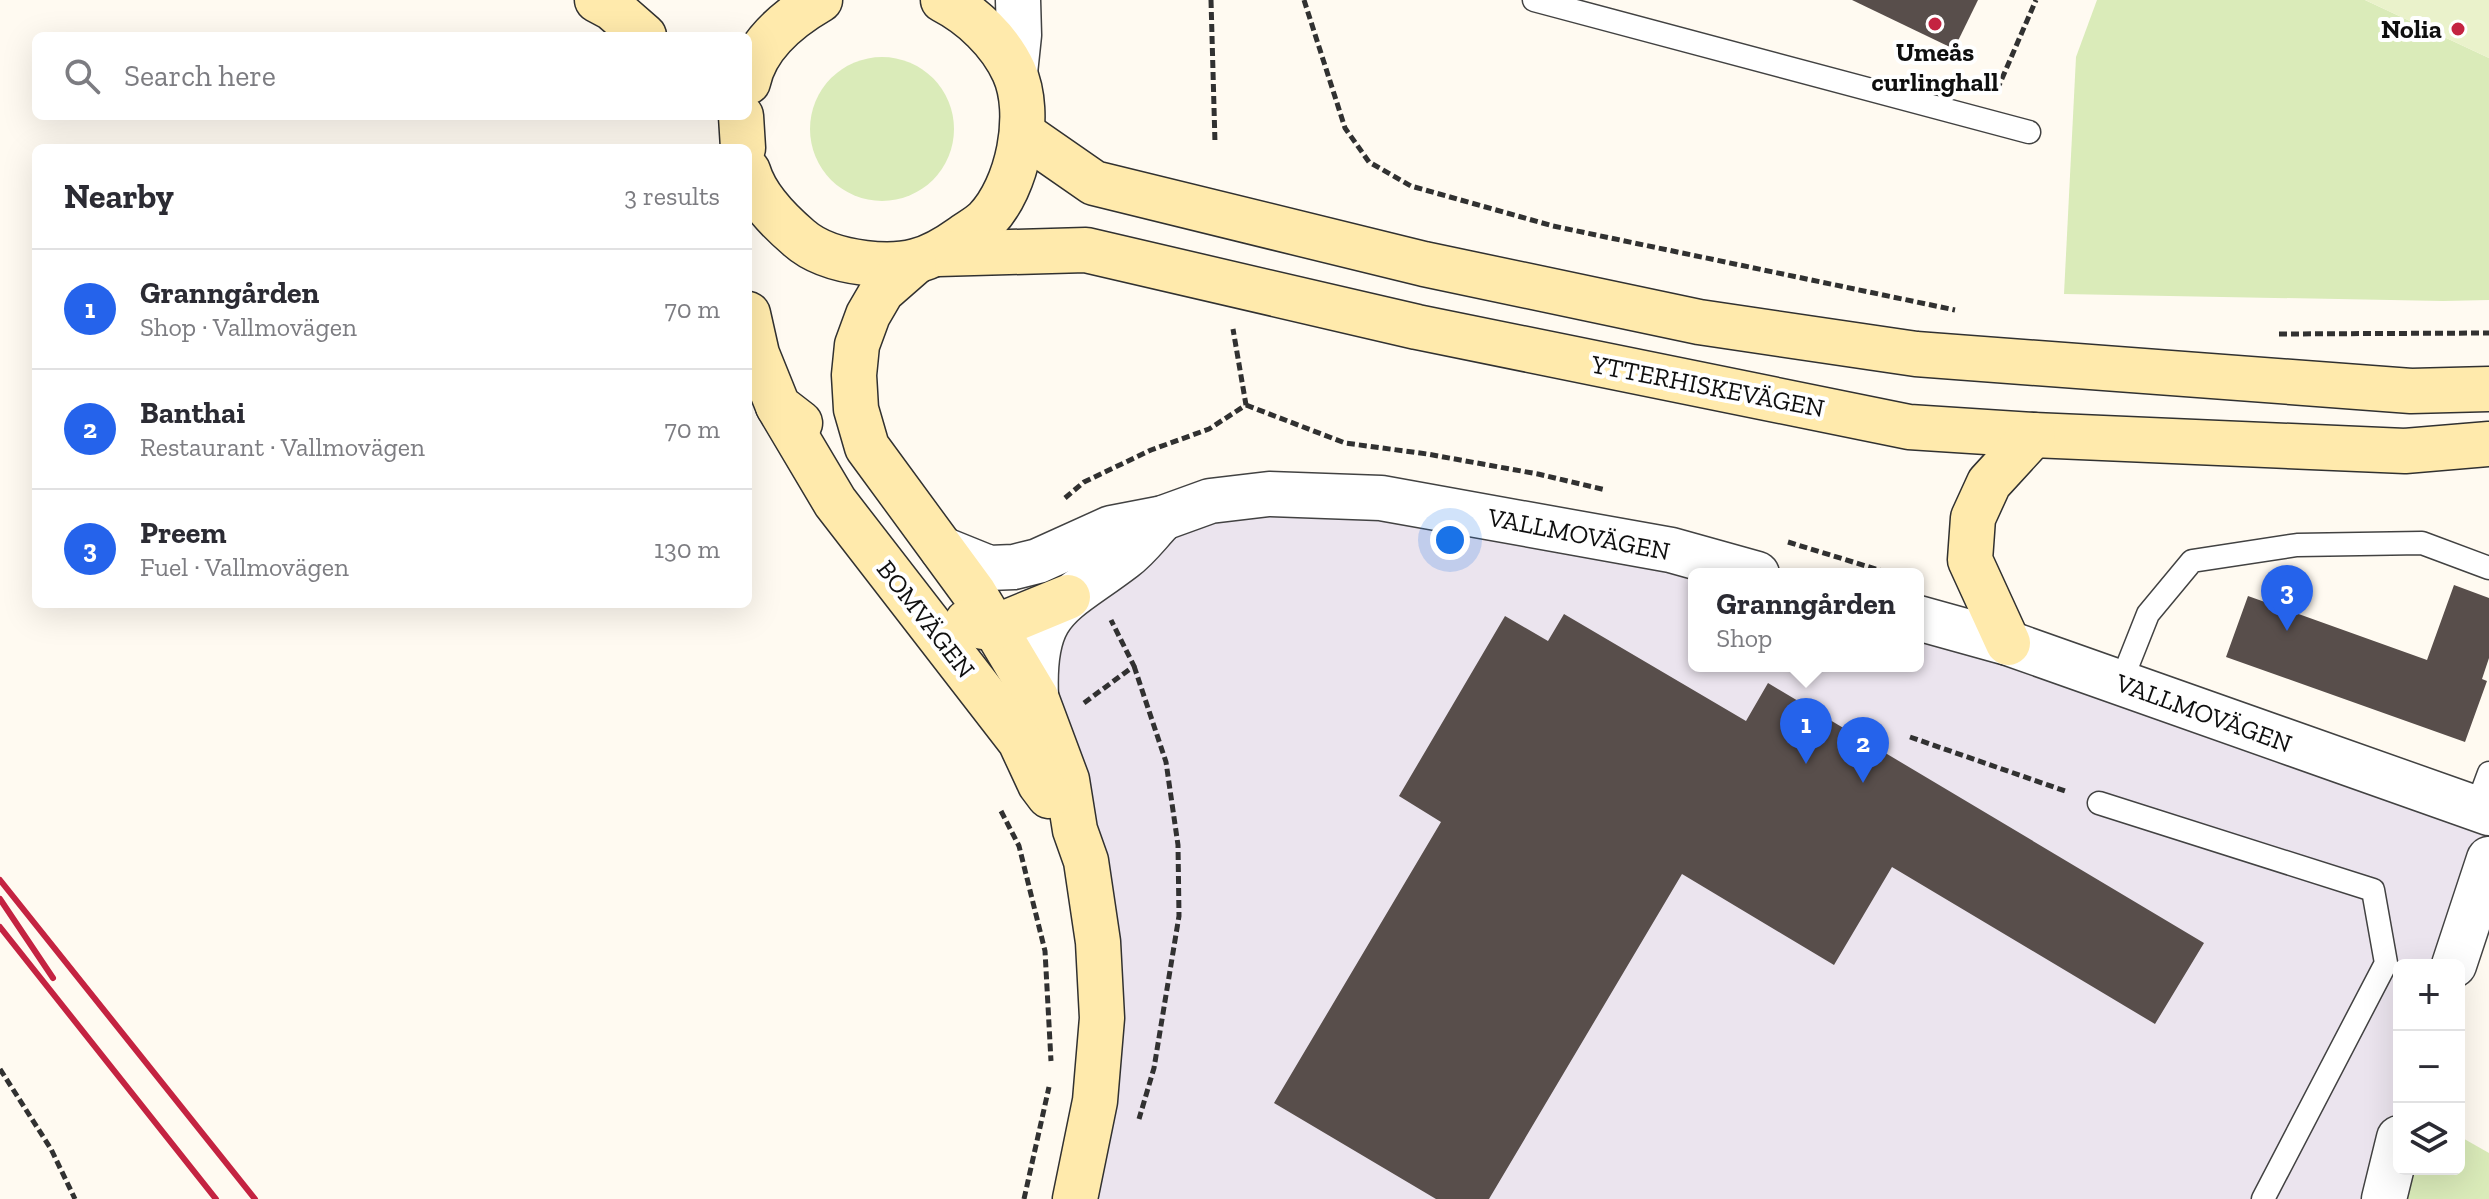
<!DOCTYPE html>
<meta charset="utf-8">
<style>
:root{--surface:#fff;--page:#f7f7f7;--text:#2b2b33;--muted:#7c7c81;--line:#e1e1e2;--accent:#2563eb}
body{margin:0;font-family:"Zilla Slab",serif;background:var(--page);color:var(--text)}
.controls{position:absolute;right:24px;bottom:24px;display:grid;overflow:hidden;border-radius:12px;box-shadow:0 8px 32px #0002}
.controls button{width:72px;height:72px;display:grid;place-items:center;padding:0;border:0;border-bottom:2px solid var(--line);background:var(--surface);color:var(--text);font:40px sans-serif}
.you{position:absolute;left:1450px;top:540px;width:28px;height:28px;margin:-20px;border:6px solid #fff;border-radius:50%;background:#1a73e8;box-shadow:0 0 0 12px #1a73e833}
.badge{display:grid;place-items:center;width:52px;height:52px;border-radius:50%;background:var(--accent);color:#fff;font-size:26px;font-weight:700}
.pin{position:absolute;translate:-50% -66px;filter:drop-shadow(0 2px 4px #0008)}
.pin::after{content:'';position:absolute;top:42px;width:28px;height:24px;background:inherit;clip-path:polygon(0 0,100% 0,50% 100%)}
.popup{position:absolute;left:1688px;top:568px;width:236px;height:104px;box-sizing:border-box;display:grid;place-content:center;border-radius:12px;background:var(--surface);filter:drop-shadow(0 2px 6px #0005);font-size:26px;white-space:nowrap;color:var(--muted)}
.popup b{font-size:30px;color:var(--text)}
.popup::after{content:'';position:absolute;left:50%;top:100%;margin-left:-16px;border:16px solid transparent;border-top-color:var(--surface)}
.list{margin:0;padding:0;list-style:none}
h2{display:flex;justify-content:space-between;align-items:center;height:104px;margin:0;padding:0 32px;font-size:34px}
h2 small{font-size:26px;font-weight:400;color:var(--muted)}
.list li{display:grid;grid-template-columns:52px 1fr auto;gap:24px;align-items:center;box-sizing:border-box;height:120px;padding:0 32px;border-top:2px solid var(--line)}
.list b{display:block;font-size:30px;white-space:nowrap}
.list p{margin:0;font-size:26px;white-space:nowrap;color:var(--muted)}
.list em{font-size:26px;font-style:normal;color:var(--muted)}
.icon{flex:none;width:44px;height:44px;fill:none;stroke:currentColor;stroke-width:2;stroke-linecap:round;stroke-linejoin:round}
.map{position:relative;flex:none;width:2489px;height:1199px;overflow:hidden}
.search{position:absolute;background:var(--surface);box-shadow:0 8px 32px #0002;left:32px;top:32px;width:720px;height:88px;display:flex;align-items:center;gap:20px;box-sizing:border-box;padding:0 28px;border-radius:12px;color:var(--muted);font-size:30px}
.panel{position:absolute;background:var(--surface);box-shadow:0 8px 32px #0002;left:32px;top:144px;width:720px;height:464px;border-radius:12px}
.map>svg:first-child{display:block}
.industrial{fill:#ebe4ee}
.green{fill:#daebb9}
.pitch{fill:#eaf2cb}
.building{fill:#584e4b}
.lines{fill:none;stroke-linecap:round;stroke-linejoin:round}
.lane-casing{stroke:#424242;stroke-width:25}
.street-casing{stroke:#424242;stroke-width:47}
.secondary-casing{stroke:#313131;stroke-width:47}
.path{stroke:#313131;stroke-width:5;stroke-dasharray:8 4;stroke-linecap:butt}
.lane{stroke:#fff;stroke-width:22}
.street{stroke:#fff;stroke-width:44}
.secondary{stroke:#ffeaac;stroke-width:44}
.rail{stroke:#c42341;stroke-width:6}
.poi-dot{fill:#c42341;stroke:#fff;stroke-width:3}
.labels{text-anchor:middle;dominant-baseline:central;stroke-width:8;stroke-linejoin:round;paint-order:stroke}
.poi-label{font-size:26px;font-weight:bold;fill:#0f0f0f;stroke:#fff;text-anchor:end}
.street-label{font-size:26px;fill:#0f0f0f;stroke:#fff}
</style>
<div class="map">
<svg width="2489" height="1199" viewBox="0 0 2489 1199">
<rect width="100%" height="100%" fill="#fffaf1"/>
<!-- industrial -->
<polygon class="industrial" points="1269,494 1694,574 1694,666 1918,666 1918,618 2489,813 2489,859 2454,965 2399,965 2399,1138 2384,1199 1091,1199 1102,1018 1034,664 1128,556"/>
<!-- green -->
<g class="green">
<polygon points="2097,0 2365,0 2489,58 2489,300 2443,301 2064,294 2076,57"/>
<circle cx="882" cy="129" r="72"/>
<polygon points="2459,1136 2489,1153 2489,1199 2384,1199 2399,1169 2459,1169"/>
</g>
<!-- pitch -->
<polygon class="pitch" points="2365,0 2489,0 2489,58"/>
<!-- building -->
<g class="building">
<polygon points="1852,0 1978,0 1954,49"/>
<polygon points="2454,585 2489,598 2489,658 2482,679 2487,681 2465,742 2226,657 2248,596 2427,660"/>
<polygon points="1564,614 1746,721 1768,683 2204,943 2155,1024 1892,867 1834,965 1682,874 1489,1199 1436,1199 1274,1103 1441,822 1399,796 1505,616 1548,641"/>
</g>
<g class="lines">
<defs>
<g id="lane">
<polyline points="1534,0 2029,132"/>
<polyline points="2121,682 2148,614 2192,561 2297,545 2422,543 2489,568"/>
<polyline points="2099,803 2373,890 2386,963 2263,1199"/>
<polyline points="2476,808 2489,773"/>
</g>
<g id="street">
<polyline points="1015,73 1019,35 1018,0"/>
<polyline points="942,549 989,568 1014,567 1038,561 1111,528 1163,518 1210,501 1269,494 1381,498 1671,550 1757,574"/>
<polyline points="1918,618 2008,643 2489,813"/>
<path d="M1036,697C1032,607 1061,606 1124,558C1139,547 1150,531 1163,518"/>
<polyline points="2454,965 2489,859"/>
<polyline points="2384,1199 2399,1138"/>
</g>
<g id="secondary">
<polyline points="597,0 612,8 644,36"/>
<path d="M748,82C756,45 789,18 820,0"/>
<polyline points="741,116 743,148"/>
<polyline points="1022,133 1094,183 1424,264 1699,322 1916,354 2411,391 2489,389"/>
<path d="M748,171C756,198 778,220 799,238C817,254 841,260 865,263C905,268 929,261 961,238C969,232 979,227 986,220C1018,187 1033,114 1014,72C1000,41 972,15 943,0"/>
<polyline points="938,254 1086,250 1417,327 1909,427 2033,435 2405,451 2489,444"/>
<polyline points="914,263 882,291 868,315 857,345 854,375 856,409 867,447 974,593 1036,697 1067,780 1075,830 1086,861 1098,942 1102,1018 1095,1101 1075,1199"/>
<polyline points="748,314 757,354 778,406 800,423"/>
<polyline points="778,406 835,502 1020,741 1040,784 1049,796"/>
<polyline points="967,622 982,627 995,627 1068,597"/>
<polyline points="2008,643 1970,560 1973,518 1989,483 2033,435"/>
</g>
</defs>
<!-- lane casing -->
<use href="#lane" class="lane-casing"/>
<!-- street casing -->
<use href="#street" class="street-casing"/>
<!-- secondary casing -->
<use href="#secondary" class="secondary-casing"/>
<!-- path -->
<g class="path">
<polyline points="1211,0 1215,143"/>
<polyline points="1304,0 1345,128 1369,162 1411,186 1553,226 1955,310"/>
<polyline points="1997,90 2036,0"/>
<polyline points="2279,334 2489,333"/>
<polyline points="1246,405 1345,443 1427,454 1538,474 1606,490"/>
<polyline points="1065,498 1084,482 1151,450 1209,429 1246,405 1233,329"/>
<polyline points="1788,542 1892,574"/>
<polyline points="1134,666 1166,762 1178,845 1179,916 1154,1068 1139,1119"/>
<polyline points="1084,703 1134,666 1111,620"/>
<polyline points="1910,737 2068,792"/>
<polyline points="1001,811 1019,846 1045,951 1051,1061"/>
<polyline points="0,1069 51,1149 75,1199"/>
<polyline points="1024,1199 1049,1087"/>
</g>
<!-- lane -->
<use href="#lane" class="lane"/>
<!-- street -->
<use href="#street" class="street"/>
<!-- secondary -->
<use href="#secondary" class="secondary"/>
<!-- rail -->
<g class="rail">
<polyline points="0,880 255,1199"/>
<polyline points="0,899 53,978"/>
<polyline points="0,927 216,1199"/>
</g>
</g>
<!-- markers -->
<g class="poi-dot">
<circle cx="1935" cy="24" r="8"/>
<circle cx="2458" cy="29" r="8"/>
</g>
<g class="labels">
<!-- poi labels -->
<g class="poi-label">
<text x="2442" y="29">Nolia</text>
<text x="1935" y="52" text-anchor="middle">Umeås<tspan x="1935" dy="30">curlinghall</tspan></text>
</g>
<!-- street labels -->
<g class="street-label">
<text transform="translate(1708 386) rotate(11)">YTTERHISKEVÄGEN</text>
<text transform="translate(1579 534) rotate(11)">VALLMOVÄGEN</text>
<text transform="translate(926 619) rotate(52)">BOMVÄGEN</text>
<text transform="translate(2204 713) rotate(20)">VALLMOVÄGEN</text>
</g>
</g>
</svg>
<div class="controls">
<button>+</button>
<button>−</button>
<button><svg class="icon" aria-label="layers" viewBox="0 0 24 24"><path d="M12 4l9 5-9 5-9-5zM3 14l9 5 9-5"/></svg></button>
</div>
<div class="you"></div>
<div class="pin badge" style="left:1806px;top:764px">1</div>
<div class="popup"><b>Granngården</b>Shop</div>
<div class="pin badge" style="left:1863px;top:783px">2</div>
<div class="pin badge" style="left:2287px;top:631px">3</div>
<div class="search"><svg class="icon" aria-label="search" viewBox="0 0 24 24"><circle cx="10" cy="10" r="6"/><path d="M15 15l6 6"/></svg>Search here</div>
<section class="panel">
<h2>Nearby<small>3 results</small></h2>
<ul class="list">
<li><span class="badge">1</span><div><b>Granngården</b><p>Shop · Vallmovägen</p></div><em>70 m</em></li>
<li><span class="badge">2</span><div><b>Banthai</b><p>Restaurant · Vallmovägen</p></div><em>70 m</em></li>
<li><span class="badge">3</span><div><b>Preem</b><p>Fuel · Vallmovägen</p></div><em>130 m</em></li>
</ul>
</section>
</div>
